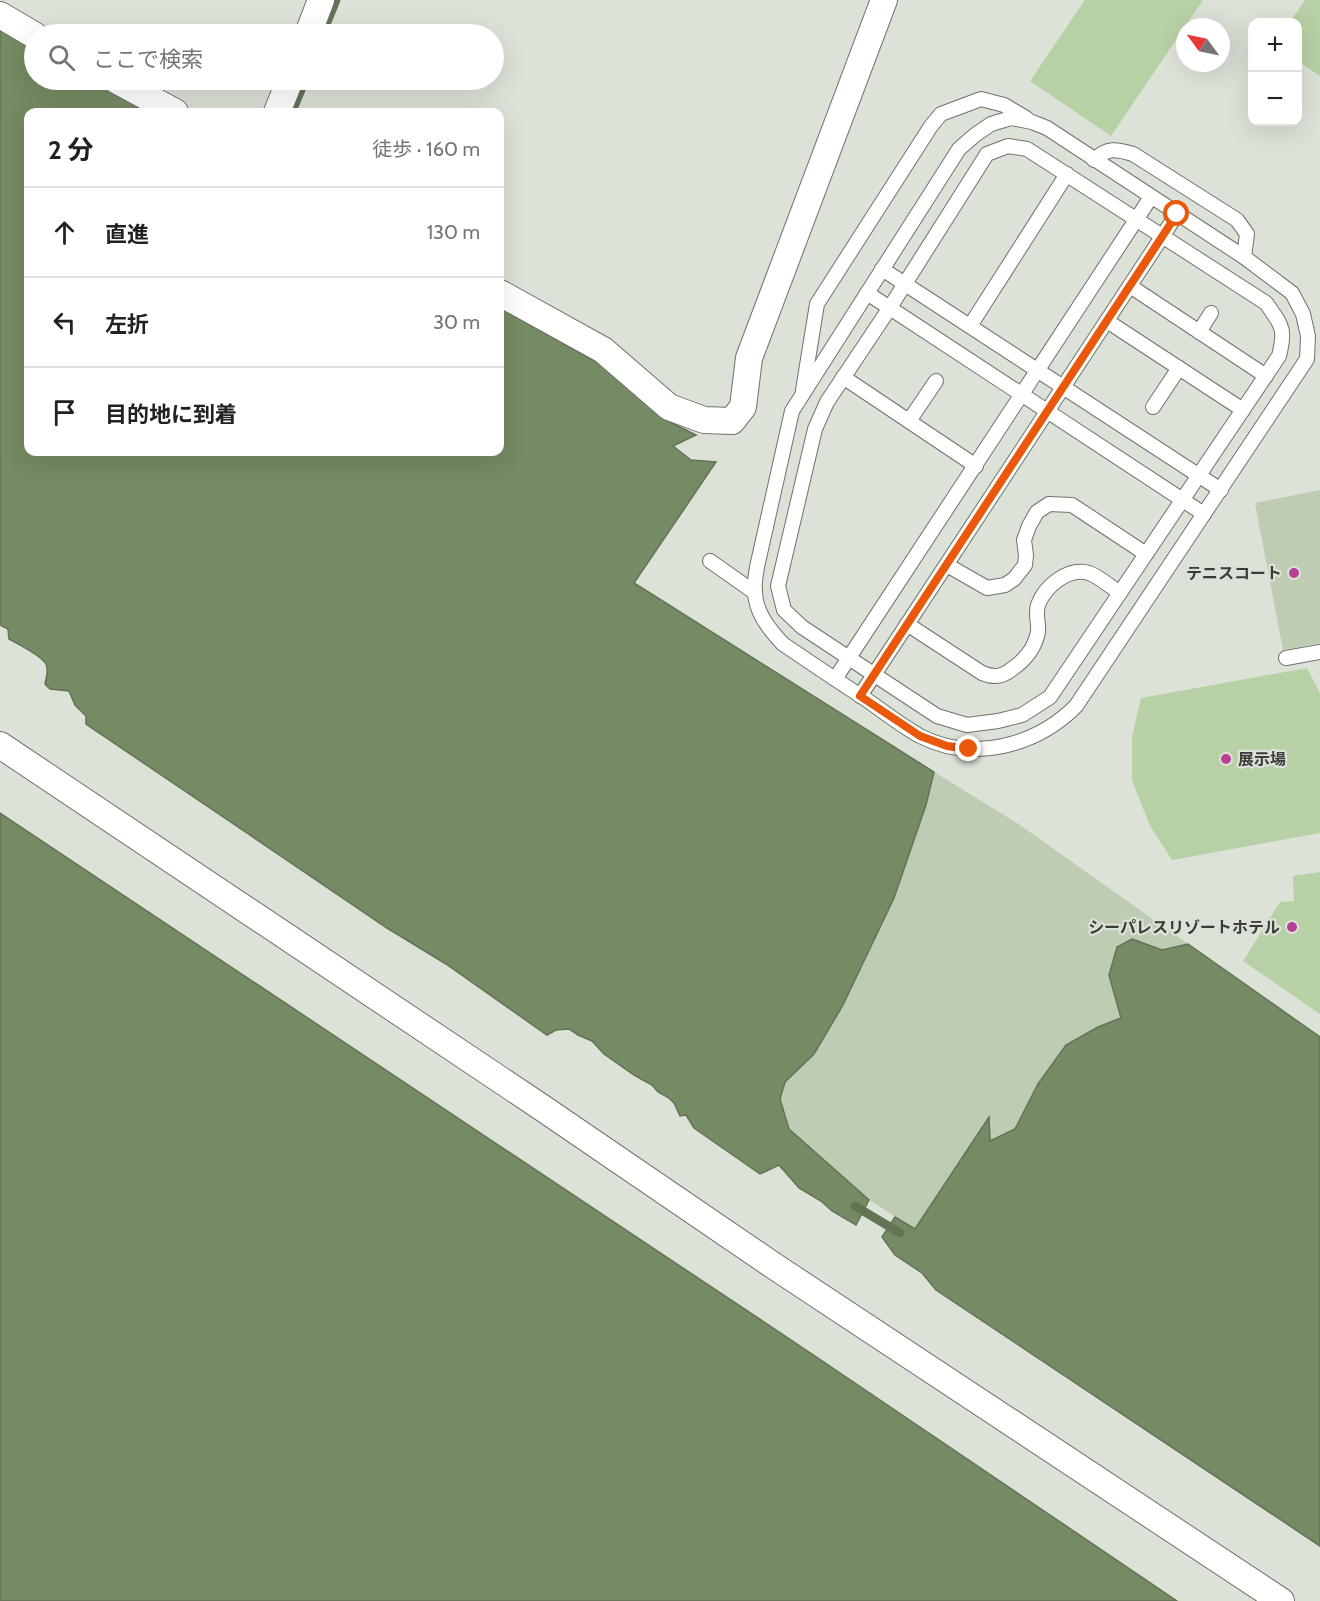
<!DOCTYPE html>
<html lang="ja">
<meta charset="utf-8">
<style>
:root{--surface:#fff;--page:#f6f6f6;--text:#202124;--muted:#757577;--line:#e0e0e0}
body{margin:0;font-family:Cabin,"Noto Sans JP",sans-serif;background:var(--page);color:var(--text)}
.controls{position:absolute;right:18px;top:18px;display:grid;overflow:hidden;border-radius:12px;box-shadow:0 6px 24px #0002}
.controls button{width:54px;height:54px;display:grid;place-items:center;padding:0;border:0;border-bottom:2px solid var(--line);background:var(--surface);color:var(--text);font:30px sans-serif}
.compass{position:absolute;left:1176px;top:18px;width:54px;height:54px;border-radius:50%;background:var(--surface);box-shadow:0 6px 24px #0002;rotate:303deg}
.stop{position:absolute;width:18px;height:18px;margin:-14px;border:4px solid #ea580c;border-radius:50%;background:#fff}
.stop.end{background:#ea580c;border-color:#fff;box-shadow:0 2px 6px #0008}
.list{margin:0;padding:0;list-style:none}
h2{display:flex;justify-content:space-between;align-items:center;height:78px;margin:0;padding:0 24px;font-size:26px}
h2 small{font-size:20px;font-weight:400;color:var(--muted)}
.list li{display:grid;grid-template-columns:39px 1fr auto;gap:18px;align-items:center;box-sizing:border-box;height:90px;padding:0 24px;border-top:2px solid var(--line)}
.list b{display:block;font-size:22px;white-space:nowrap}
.list em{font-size:20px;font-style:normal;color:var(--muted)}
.icon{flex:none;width:33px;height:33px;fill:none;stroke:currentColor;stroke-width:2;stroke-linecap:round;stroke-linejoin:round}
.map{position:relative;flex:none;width:1320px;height:1601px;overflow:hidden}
.search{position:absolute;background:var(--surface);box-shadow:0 6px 24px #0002;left:24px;top:24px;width:480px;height:66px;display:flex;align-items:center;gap:15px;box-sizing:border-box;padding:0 21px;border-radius:33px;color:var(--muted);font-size:22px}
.panel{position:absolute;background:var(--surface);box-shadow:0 6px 24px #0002;left:24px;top:108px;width:480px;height:348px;border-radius:12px}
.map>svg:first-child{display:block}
.green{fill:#bdccb2}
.water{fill:#758b63;stroke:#637356;stroke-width:1.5}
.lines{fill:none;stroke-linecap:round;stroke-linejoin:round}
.stream{stroke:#637356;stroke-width:9}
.building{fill:#b8d0a5}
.service-casing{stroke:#6e736a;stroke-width:16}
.minor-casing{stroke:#6e736a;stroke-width:28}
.service{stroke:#fff;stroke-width:14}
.minor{stroke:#fff;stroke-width:26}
.route{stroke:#ea580c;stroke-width:8}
.poi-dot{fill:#b73f94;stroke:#dce2d7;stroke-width:2}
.labels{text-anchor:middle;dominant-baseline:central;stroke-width:4.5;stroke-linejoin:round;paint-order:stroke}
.poi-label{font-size:16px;font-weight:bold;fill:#3a3c38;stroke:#dce2d7;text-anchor:end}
</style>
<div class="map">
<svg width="1320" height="1601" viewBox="0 0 1320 1601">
<rect width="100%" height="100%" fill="#dce2d7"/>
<!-- green -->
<g class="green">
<polygon points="1320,490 1320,643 1283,650 1255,503"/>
<polygon points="934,772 1017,823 1188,944 1162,950 1133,939 1109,975 1121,1018 1098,1027 1066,1045 1038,1084 1015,1129 990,1141 989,1118 915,1229 869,1200 789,1129 780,1100 785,1082 814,1054 843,1005 894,898 926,806"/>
</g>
<!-- water -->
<g class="water">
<path d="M0,27L34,47V80H90L148,112H28V452H500V308L605,367L666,420L696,435L673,446L691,460L716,462L634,583L934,772L926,805L894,898L843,1005L814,1054L785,1082L780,1099L789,1129L869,1200L856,1225L832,1211L821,1201L799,1188L779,1165L760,1174L694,1128L686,1115L680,1116L674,1103L669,1098L658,1092L652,1085L634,1075L604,1054L592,1041L578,1035L569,1029L556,1030L547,1035L446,964L387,928L86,724V716L75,705L69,691L50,689L45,684C46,678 49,671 46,664C41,655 18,644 9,639L8,629L0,625Z"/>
<polygon points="0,813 815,1356 1177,1601 0,1601"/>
<polygon points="1132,939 1162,950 1188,944 1320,1037 1320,1546 936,1290 922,1273 895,1255 882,1237 895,1217 915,1229 989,1117 990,1141 1015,1129 1038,1084 1066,1045 1098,1027 1121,1018 1109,975 1117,947"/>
</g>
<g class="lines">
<!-- stream -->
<g class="stream">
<polyline points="322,34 336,0"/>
<polyline points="293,109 305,80"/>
<polyline points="855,1206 900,1233"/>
</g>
</g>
<!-- building -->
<g class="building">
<polygon points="1085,0 1203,0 1111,136 1030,81"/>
<polygon points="1305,0 1320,0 1320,76 1298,61 1298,22 1290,22"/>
<polygon points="1307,668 1320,693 1320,833 1172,860 1149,824 1132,780 1132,737 1141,698"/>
<polygon points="1320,872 1320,1014 1243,961 1280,902 1294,901 1293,876"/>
</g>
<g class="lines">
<defs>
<g id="service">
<path d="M1011,118L1032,122L1047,128L1244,257L1292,293L1303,314L1308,336L1307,359L1076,706C1036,746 972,763 920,736C902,726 884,712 867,700C839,682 811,663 783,644C769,629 755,612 755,591C754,583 756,574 757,567L792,411L959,149L975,135L991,124Z"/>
<path d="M1008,146L1027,149L1266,303C1282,326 1286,328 1279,356L1050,697L1022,715L998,721L967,725L937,716L802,627L784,610L778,586L815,429L827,402L889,309L987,154Z"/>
<path d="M1094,160C1108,147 1116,149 1133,154L1237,220L1247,234L1244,257"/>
<polyline points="882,269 1221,490"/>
<polyline points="1130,286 1266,376"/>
<polyline points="867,293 1204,514"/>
<polyline points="1107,321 1243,410"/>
<polyline points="970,326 1067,174"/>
<polyline points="1199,332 1211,313"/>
<polyline points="843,377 976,466"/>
<polyline points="803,390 817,304 931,126 941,114 981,99 1004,105 1026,118"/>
<polyline points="1153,407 1179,368"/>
<polyline points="909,421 936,381"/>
<polyline points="710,561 754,592"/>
<polyline points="947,565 987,588 1005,585 1014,579 1025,565 1026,555 1024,540 1029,526 1037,512 1049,504 1072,505 1146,554"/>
<path d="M907,624L982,673C994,678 1002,677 1012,669C1025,660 1035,648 1038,632C1039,623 1035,614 1038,605C1045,586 1068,567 1089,573C1098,576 1111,587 1120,593"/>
<polyline points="1286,658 1320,652"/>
<polyline points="835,679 1151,197"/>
<polyline points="860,696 1177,214"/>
</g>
<g id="minor">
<polyline points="0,15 34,35"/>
<polyline points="308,34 321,0"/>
<polyline points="116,80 175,112"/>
<polyline points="277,112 290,80"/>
<polyline points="500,293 603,350 669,407 704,420 732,421 743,407 749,358 884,0"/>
<polyline points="0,745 541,1107 774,1266 1281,1601"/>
</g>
</defs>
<!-- service casing -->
<use href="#service" class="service-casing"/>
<!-- minor casing -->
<use href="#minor" class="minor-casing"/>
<!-- service -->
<use href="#service" class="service"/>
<!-- minor -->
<use href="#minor" class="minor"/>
</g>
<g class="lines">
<!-- route -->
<polyline class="route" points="969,749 947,746 920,736 860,696 1177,214"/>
</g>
<!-- markers -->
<g class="poi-dot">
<circle cx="1294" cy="573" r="6"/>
<circle cx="1226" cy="759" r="6"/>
<circle cx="1292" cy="927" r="6"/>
</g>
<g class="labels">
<!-- poi labels -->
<g class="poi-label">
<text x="1282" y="573">テニスコート</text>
<text x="1238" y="759" text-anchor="start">展示場</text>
<text x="1280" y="927">シーパレスリゾートホテル</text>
</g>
</g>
</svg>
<div class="controls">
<button>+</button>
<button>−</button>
</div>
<svg class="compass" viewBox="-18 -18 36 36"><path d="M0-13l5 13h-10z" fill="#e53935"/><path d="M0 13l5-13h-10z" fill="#757577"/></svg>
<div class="stop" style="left:1177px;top:214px"></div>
<div class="stop end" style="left:969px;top:749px"></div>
<div class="search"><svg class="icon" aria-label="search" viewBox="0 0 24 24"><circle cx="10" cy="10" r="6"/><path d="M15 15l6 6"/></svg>ここで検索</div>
<section class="panel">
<h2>2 分<small>徒歩 · 160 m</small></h2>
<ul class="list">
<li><svg class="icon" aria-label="ahead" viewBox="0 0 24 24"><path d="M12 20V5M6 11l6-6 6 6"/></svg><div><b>直進</b></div><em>130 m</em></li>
<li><svg class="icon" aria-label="left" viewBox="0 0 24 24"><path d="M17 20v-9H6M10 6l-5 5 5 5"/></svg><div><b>左折</b></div><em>30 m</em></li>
<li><svg class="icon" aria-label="arrive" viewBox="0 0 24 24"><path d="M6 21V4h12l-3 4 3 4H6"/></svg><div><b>目的地に到着</b></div></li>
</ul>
</section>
</div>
